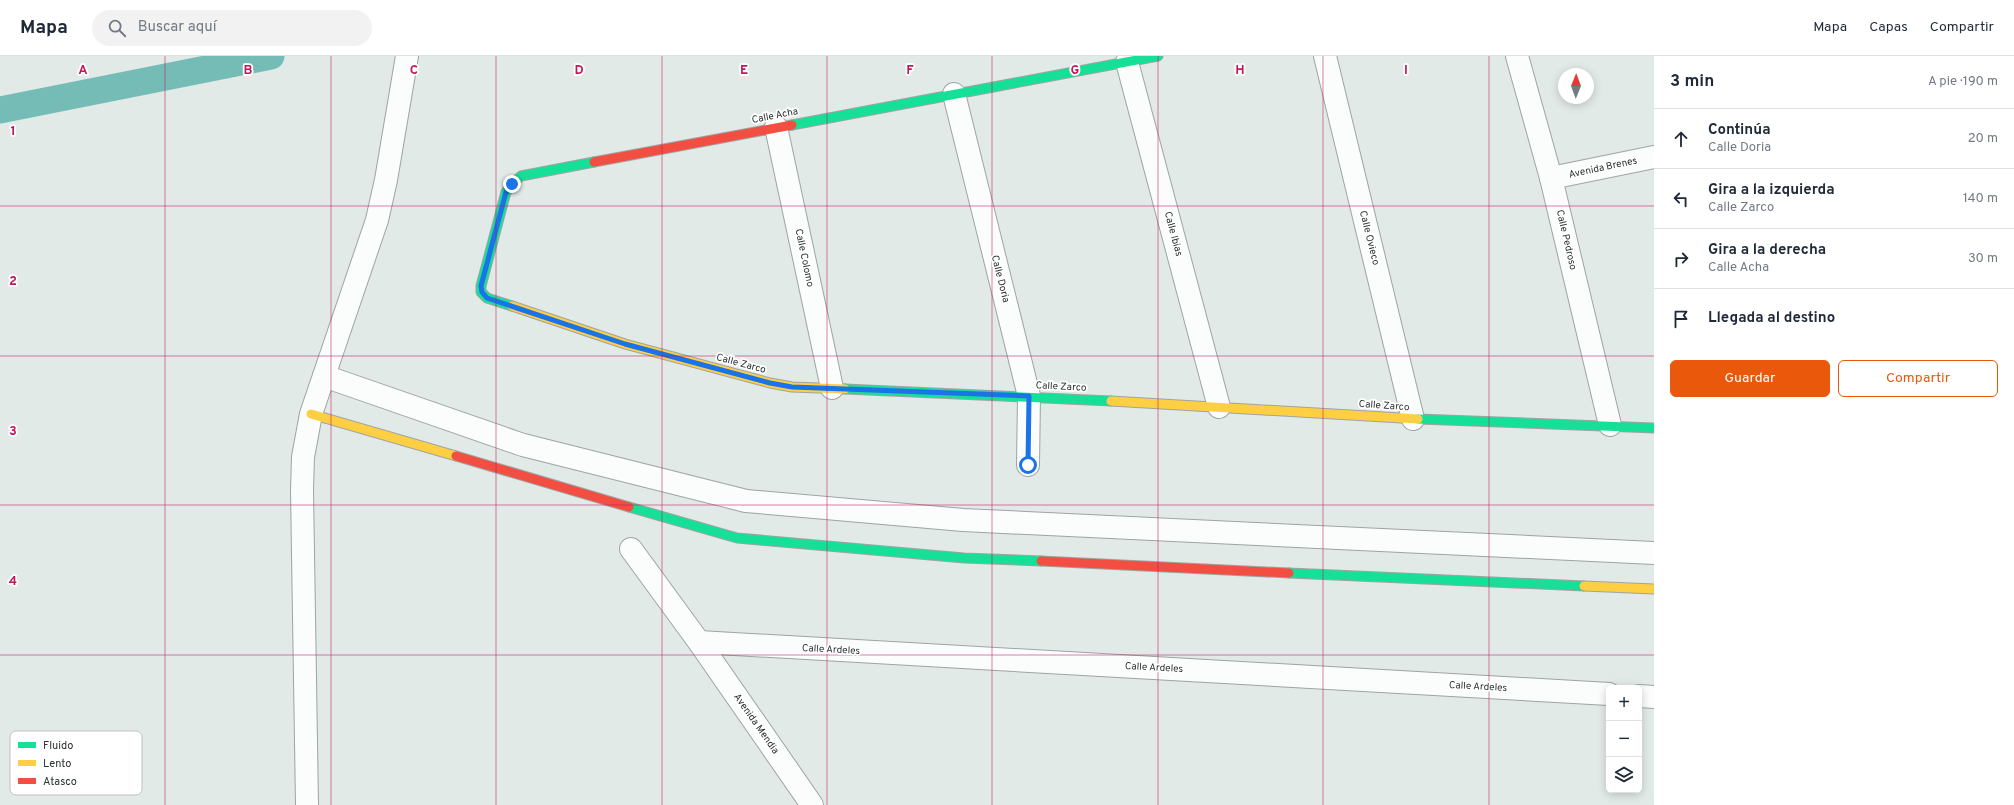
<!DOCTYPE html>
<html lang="es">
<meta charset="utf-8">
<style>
:root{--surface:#fff;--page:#f2f2f3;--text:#1f2937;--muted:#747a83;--line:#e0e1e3;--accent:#ea580c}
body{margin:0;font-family:Overpass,sans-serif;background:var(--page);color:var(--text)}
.controls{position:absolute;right:12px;bottom:12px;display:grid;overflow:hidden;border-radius:6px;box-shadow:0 2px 10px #0003}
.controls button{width:36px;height:36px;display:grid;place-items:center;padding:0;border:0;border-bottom:1px solid var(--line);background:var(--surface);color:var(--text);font:20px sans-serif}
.compass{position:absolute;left:1558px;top:12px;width:36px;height:36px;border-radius:50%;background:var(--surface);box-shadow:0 2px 10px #0003;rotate:1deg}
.stop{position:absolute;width:12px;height:12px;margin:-9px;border:3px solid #1a73e8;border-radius:50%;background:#fff}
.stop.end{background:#1a73e8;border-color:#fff;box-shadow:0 1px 4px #0008}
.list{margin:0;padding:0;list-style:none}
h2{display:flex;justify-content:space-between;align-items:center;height:52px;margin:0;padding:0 16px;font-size:17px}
h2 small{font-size:13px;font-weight:400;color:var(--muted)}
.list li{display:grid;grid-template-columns:26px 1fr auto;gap:12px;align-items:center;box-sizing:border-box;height:60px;padding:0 16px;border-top:1px solid var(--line)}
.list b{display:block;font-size:15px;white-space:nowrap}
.list p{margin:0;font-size:13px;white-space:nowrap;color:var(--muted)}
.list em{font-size:13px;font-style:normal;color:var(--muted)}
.actions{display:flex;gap:8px;padding:12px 16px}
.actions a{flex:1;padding:9px 0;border:1px solid var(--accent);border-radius:6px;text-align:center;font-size:14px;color:var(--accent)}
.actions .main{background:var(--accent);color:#fff}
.icon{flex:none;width:22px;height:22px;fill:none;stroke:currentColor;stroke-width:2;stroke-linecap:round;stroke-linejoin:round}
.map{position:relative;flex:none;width:1654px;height:749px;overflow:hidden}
header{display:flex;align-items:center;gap:24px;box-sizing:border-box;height:56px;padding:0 20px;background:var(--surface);border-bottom:1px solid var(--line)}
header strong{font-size:19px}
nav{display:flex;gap:22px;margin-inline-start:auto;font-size:14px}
.search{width:280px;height:36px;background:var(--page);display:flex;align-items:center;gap:10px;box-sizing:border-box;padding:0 14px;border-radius:22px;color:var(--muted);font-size:15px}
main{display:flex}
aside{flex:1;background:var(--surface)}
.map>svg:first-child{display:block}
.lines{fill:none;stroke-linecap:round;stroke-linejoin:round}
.canal{stroke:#75bcb7;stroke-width:27}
.street-casing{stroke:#9ea4a3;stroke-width:24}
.fast-casing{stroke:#9ea4a3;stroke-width:11}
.slow-casing{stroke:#9ea4a3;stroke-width:11}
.jam-casing{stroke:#9ea4a3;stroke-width:11}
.street{stroke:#fbfcfc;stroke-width:22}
.fast{stroke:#16e098;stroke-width:9}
.slow{stroke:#ffcf43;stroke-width:9}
.jam{stroke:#f24e42;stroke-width:9}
.route{stroke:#1a73e8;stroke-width:5}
.grid{fill:none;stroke:#c2185b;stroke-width:1;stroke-opacity:0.55}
.labels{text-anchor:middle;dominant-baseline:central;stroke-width:3.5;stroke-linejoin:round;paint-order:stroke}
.street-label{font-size:10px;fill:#2c3131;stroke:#fff}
.key{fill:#fff;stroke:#c0c1c1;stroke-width:1}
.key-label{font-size:11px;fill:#2c3131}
.grid-label{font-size:13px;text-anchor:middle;font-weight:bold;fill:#c2185b;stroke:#fff;stroke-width:3.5;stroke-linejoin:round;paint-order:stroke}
</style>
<header>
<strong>Mapa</strong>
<div class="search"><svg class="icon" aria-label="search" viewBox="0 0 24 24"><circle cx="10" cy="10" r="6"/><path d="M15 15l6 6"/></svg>Buscar aquí</div>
<nav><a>Mapa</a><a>Capas</a><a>Compartir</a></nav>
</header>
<main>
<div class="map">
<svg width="1654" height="749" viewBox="0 0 1654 749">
<rect width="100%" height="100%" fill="#e2eae8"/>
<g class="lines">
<!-- canal -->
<polyline class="canal" points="0,54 271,0"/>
<defs>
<g id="street">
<polyline points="1325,0 1413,363"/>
<polyline points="1517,0 1551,122 1610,369"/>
<polyline points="1127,6 1219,351"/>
<polyline points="954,38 1029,340 1028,409"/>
<polyline points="776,71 832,332"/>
<polyline points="1551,122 1654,101"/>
<polyline points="324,320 523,389 746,445 963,464 1654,497"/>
<polyline points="631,493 699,586 812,749"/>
<polyline points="699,586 1609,638"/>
<polyline points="1639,640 1654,641"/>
<polyline points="307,749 302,434 303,401 311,358 377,164 386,124 407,0"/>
</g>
<g id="fast">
<polyline points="792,69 1158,0"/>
<polyline points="512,250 487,242 481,236 481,230 506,136 512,128 521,120 594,106"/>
<polyline points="845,333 1111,345"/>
<polyline points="1418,363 1654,372"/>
<polyline points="629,451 737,482 964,502 1041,505"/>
<polyline points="1289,517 1584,530"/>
</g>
<g id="slow">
<polyline points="512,250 625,288 770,327 792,331 845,333"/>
<polyline points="1111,345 1418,363"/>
<polyline points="311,358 456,400"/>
<polyline points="1584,530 1654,533"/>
</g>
<g id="jam">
<polyline points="594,106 792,69"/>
<polyline points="456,400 629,451"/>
<polyline points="1041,505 1289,517"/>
</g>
</defs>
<!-- street casing -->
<use href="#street" class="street-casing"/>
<!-- fast casing -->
<use href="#fast" class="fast-casing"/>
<!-- slow casing -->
<use href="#slow" class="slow-casing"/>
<!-- jam casing -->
<use href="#jam" class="jam-casing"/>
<!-- street -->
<use href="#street" class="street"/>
<!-- fast -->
<use href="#fast" class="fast"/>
<!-- slow -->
<use href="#slow" class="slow"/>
<!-- jam -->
<use href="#jam" class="jam"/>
</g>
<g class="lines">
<!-- route -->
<polyline class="route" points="512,128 506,136 481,230 482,236 487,242 625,288 770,327 792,331 1029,340 1028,409"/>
</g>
<!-- grid -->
<path class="grid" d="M165,0V749M331,0V749M496,0V749M662,0V749M827,0V749M992,0V749M1158,0V749M1323,0V749M1489,0V749M0,150H1654M0,300H1654M0,449H1654M0,599H1654"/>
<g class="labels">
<!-- street labels -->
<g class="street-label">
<text transform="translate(775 60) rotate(-11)">Calle Acha</text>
<text transform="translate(1603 112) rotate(-12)">Avenida Brenes</text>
<text transform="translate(1173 178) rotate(75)">Calle Ibias</text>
<text transform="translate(1369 182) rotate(76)">Calle Ovieco</text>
<text transform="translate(1566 184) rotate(77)">Calle Pedroso</text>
<text transform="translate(804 202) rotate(78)">Calle Colomo</text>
<text transform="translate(1000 223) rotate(76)">Calle Doria</text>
<text transform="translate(741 308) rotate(15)">Calle Zarco</text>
<text transform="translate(1061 331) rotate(3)">Calle Zarco</text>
<text transform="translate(1384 350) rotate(4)">Calle Zarco</text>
<text transform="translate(831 594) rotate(3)">Calle Ardeles</text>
<text transform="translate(1154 612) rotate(3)">Calle Ardeles</text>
<text transform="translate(1478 631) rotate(3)">Calle Ardeles</text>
<text transform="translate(756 668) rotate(55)">Avenida Mendia</text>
</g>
</g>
<!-- legend -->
<rect x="10" y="675" width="132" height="64" rx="6" class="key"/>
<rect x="18" y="686" width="18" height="6" fill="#16e098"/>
<rect x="18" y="704" width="18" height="6" fill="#ffcf43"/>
<rect x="18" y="722" width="18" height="6" fill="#f24e42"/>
<g class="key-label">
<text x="43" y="693">Fluido</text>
<text x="43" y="711">Lento</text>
<text x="43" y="729">Atasco</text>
</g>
<g class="grid-label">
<text x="83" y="18">A</text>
<text x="248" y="18">B</text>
<text x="414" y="18">C</text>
<text x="579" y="18">D</text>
<text x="744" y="18">E</text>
<text x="910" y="18">F</text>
<text x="1075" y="18">G</text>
<text x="1240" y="18">H</text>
<text x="1406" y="18">I</text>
<text x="13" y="79">1</text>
<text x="13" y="229">2</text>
<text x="13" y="379">3</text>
<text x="13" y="529">4</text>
</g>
</svg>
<div class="controls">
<button>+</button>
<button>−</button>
<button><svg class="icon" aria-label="layers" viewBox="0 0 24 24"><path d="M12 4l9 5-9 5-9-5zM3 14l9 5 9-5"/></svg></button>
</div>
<svg class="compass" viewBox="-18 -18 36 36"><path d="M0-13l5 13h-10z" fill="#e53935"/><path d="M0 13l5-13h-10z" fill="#747a83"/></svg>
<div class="stop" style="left:1028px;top:409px"></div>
<div class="stop end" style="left:512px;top:128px"></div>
</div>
<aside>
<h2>3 min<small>A pie · 190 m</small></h2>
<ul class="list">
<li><svg class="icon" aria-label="ahead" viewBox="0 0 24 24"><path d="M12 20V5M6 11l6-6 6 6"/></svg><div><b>Continúa</b><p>Calle Doria</p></div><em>20 m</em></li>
<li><svg class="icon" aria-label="left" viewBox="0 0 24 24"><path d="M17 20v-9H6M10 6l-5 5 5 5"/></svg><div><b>Gira a la izquierda</b><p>Calle Zarco</p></div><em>140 m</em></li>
<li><svg class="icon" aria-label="right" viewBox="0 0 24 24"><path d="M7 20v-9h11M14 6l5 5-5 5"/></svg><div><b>Gira a la derecha</b><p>Calle Acha</p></div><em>30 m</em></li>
<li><svg class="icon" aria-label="arrive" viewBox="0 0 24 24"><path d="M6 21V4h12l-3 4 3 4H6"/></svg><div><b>Llegada al destino</b></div></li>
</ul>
<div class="actions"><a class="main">Guardar</a><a>Compartir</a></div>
</aside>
</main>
